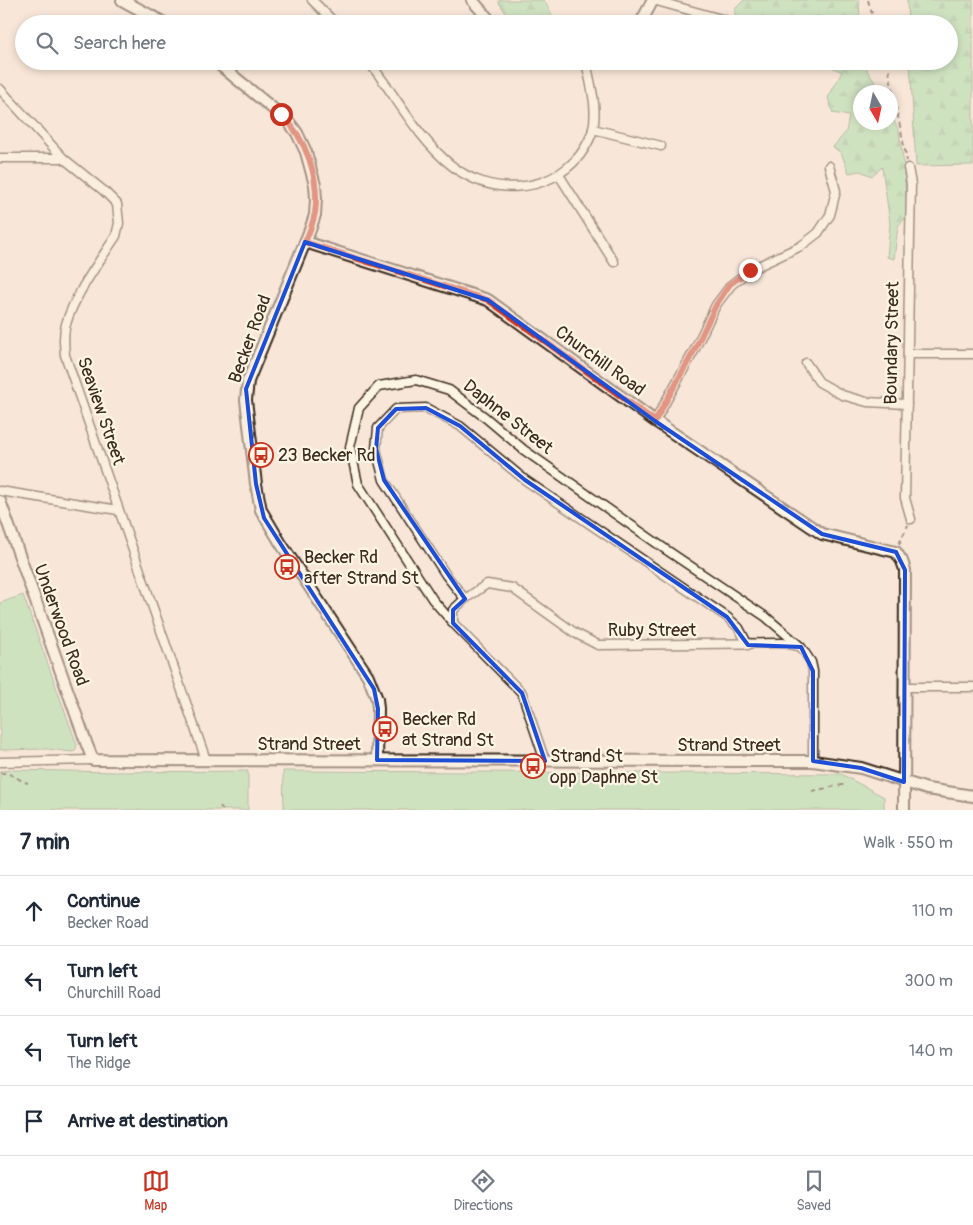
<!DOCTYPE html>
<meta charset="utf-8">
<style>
:root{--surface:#fff;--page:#f2f2f3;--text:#1f2937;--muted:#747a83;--line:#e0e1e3;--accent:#c8321e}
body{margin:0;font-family:Pangolin,sans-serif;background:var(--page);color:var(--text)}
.compass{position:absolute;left:853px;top:85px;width:45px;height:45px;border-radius:50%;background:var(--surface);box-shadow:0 2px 8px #0003;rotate:171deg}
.stop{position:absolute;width:15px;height:15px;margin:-11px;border:4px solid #c8321e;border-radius:50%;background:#fff}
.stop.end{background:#c8321e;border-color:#fff;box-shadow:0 1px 5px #0008}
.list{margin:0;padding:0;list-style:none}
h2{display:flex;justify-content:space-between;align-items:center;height:65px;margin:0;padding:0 20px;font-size:21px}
h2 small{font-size:16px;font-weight:400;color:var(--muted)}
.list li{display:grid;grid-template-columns:32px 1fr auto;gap:15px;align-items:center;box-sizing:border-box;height:70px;padding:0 20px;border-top:1px solid var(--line)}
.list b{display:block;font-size:19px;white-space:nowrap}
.list p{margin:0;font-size:16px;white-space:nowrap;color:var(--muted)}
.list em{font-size:16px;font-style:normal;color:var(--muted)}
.icon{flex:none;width:28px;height:28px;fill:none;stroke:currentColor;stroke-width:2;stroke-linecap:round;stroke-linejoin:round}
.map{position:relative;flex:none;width:973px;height:810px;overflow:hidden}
.search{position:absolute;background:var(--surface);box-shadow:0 2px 8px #0003;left:15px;right:15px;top:15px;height:55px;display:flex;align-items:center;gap:12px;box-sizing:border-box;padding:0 18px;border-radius:28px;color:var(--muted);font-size:19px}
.sheet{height:345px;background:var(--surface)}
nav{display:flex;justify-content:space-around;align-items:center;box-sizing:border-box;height:70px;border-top:1px solid var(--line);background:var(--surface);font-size:14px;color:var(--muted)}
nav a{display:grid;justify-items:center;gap:2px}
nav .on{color:var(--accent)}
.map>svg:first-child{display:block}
.green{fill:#9edba3;stroke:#6c8260}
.forest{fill:url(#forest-firs);stroke:#6c8260}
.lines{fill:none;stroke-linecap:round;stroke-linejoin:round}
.minor-casing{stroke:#3b2a1e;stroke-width:11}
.tertiary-casing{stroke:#3b2a1e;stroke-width:14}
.path{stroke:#3b2a1e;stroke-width:2;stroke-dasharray:5 4;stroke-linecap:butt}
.minor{stroke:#fcf5e5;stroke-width:8}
.tertiary{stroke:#fcf5e5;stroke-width:10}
.route{stroke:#c8321e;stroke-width:6}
.marked{fill:none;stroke:#1d4ed8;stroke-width:4;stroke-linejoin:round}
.labels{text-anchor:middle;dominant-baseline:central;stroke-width:4.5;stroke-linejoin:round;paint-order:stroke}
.street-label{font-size:18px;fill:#3b2a1e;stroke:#fcf5e5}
.poi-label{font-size:18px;fill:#3b2a1e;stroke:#fcf5e5;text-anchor:start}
</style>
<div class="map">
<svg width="973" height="810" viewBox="0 0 973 810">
<defs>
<pattern id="forest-firs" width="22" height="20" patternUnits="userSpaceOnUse" patternTransform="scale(1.25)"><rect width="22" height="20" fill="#9edba3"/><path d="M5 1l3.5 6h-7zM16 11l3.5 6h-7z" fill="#89bc8c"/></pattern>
</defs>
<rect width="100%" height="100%" fill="#f8e7d9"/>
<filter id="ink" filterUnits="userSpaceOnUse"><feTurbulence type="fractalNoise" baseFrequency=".02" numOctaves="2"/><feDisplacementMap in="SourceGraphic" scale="10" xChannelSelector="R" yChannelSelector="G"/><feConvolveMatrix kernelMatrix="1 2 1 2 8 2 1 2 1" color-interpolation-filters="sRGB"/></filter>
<g filter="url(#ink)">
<!-- green -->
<g class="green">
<polygon points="23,595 77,745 75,751 72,752 48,749 0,750 0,603"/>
<polygon points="14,770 118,772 248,771 248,810 0,810 0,771"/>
<polygon points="283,771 841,774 884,797 884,810 284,810"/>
</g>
<!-- forest -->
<g class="forest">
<polygon points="499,0 544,0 557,24 514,24 499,3"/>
<polygon points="744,0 859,0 860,24 735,24 735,9"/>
<polygon points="907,0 973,0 973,165 916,166 910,61 949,61 949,24 908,24"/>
<polygon points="830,61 866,61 867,70 880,91 879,92 860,92 860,122 890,122 891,115 899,131 904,165 907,216 898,226 894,259 887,257 890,223 882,167 872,176 860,171 849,173 841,153 833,147 846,132 849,116 833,113 828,98 842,72 832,67"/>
</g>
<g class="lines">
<defs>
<g id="minor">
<polyline points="312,0 336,24"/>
<polyline points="653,0 725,20"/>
<path d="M368,61C396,95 416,137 451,165C489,196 548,195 580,155C585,148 591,138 593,129C598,107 590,83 586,61"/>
<polyline points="0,89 63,158"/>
<polyline points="593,129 661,146"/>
<path d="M0,158H63L104,191L117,204L119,223L116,236C99,262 75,294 66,324C63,334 64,344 65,355L206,760"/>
<polyline points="908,168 911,184 905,498 911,519"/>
<polyline points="559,175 614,262"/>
<polyline points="908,354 973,354"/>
<polyline points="806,363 819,382 842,395 867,402 907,404"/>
<polyline points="655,421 694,351 716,305 731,285 750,270 801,246 818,233 830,215 836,191 829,166"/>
<polyline points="0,491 118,510"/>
<polyline points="465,599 446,575 384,480 376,449 378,428 396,409 426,408 460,426 525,480 727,617 739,628 748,645"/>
<polyline points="453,623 453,610 465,599 487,584 512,588 575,633 598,645 783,643 799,646"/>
<polyline points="905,687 973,687"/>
<polyline points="545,761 522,693 453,623 433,600 358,484 350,447 359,408 379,386 416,380 449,390 486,418 524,450 665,549 766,617 801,647 811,662 813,671 813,761"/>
<polyline points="0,762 93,760"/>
</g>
<g id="tertiary">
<polyline points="122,0 166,24"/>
<polyline points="472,0 493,24"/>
<polyline points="640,24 653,0"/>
<polyline points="215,61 288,121 297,133 306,152 315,185 316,199 315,215 310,230 248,381 246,400 256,484 261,510 280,542 368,676 377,699 378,709 377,760"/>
<polyline points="559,61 579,61"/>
<polyline points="305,242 488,300 655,421 822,534 896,552 902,561 905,570 904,810"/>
<polyline points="0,501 87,745 93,760 813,761 861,768 927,789 973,796"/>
</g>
</defs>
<!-- minor casing -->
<use href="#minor" class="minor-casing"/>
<!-- tertiary casing -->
<use href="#tertiary" class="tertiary-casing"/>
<!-- path -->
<g class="path">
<polyline points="868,0 875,24"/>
<polyline points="887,61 907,161"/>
<polyline points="899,544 908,525"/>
<path d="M0,773C12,772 17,780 28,783"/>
<polyline points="812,791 847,784"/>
<polyline points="220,806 223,810"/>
</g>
<!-- minor -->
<use href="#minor" class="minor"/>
<!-- tertiary -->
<use href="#tertiary" class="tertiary"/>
</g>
</g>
<g class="lines" filter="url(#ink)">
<!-- route -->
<path class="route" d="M281,114C306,138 320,178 315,213C313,223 309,233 305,242L488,300L655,421L694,351L716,305L730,284L750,270"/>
</g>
<!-- marked area -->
<path d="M0 0H973V810H0ZM305,242L488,300L655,421L822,534L896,552L905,570L904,782L861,768L813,761V671L801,647L748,645L727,617L525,480L460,426L426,408L396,409L378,428L376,449L384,480L465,599L453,610V623L522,693L545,761L377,760L378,709L374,689L264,518L256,484L246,389Z" fill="#f8e7d9" fill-opacity=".55" fill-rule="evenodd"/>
<path class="marked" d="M305,242L488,300L655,421L822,534L896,552L905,570L904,782L861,768L813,761V671L801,647L748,645L727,617L525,480L460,426L426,408L396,409L378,428L376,449L384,480L465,599L453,610V623L522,693L545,761L377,760L378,709L374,689L264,518L256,484L246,389Z"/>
<!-- icons -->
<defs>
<symbol id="bus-ring" viewBox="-11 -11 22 22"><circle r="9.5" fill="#fcf5e5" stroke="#c8321e" stroke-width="1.5"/><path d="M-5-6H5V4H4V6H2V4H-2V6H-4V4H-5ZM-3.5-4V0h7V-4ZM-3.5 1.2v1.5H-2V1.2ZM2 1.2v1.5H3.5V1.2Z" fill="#c8321e"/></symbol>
</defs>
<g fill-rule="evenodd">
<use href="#bus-ring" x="247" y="441" width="28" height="28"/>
<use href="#bus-ring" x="273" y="553" width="28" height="28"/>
<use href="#bus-ring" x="371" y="715" width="28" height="28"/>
<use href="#bus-ring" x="519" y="752" width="28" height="28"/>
</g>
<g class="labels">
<!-- street labels -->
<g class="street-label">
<text transform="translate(250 339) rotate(-70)">Becker Road</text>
<text transform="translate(892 343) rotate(-89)">Boundary Street</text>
<text transform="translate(600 361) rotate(36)">Churchill Road</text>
<text transform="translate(101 411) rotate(71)">Seaview Street</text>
<text transform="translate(508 417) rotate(38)">Daphne Street</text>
<text transform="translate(61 625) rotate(70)">Underwood Road</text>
<text x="652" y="630">Ruby Street</text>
<text x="309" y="744">Strand Street</text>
<text x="729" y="745">Strand Street</text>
</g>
<!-- poi labels -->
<g class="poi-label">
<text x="278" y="455">23 Becker Rd</text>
<text x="304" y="557">Becker Rd<tspan x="304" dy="21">after Strand St</tspan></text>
<text x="402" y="719">Becker Rd<tspan x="402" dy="21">at Strand St</tspan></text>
<text x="550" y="756">Strand St<tspan x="550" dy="21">opp Daphne St</tspan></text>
</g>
</g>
</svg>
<svg class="compass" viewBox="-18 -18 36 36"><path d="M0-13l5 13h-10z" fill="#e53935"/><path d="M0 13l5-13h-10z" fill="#747a83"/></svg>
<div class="stop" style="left:281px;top:114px"></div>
<div class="stop end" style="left:750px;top:270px"></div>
<div class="search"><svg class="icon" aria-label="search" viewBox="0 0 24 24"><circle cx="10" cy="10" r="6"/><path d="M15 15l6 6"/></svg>Search here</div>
</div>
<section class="sheet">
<h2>7 min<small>Walk · 550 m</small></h2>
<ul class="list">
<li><svg class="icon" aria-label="ahead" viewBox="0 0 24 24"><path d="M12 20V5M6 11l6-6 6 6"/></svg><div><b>Continue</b><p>Becker Road</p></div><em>110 m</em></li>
<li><svg class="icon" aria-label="left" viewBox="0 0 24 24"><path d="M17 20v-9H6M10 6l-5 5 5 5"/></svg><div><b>Turn left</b><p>Churchill Road</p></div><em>300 m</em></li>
<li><svg class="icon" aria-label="left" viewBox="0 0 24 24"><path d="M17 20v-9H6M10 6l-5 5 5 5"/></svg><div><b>Turn left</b><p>The Ridge</p></div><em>140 m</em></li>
<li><svg class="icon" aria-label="arrive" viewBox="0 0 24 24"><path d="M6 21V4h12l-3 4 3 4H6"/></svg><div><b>Arrive at destination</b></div></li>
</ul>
</section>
<nav>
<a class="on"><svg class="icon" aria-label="map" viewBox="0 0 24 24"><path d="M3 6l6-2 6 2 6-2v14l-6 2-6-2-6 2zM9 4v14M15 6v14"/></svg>Map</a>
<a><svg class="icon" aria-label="directions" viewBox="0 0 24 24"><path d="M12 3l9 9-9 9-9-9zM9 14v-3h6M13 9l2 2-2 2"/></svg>Directions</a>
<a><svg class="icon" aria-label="saved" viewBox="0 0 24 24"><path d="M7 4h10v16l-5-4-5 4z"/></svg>Saved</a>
</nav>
